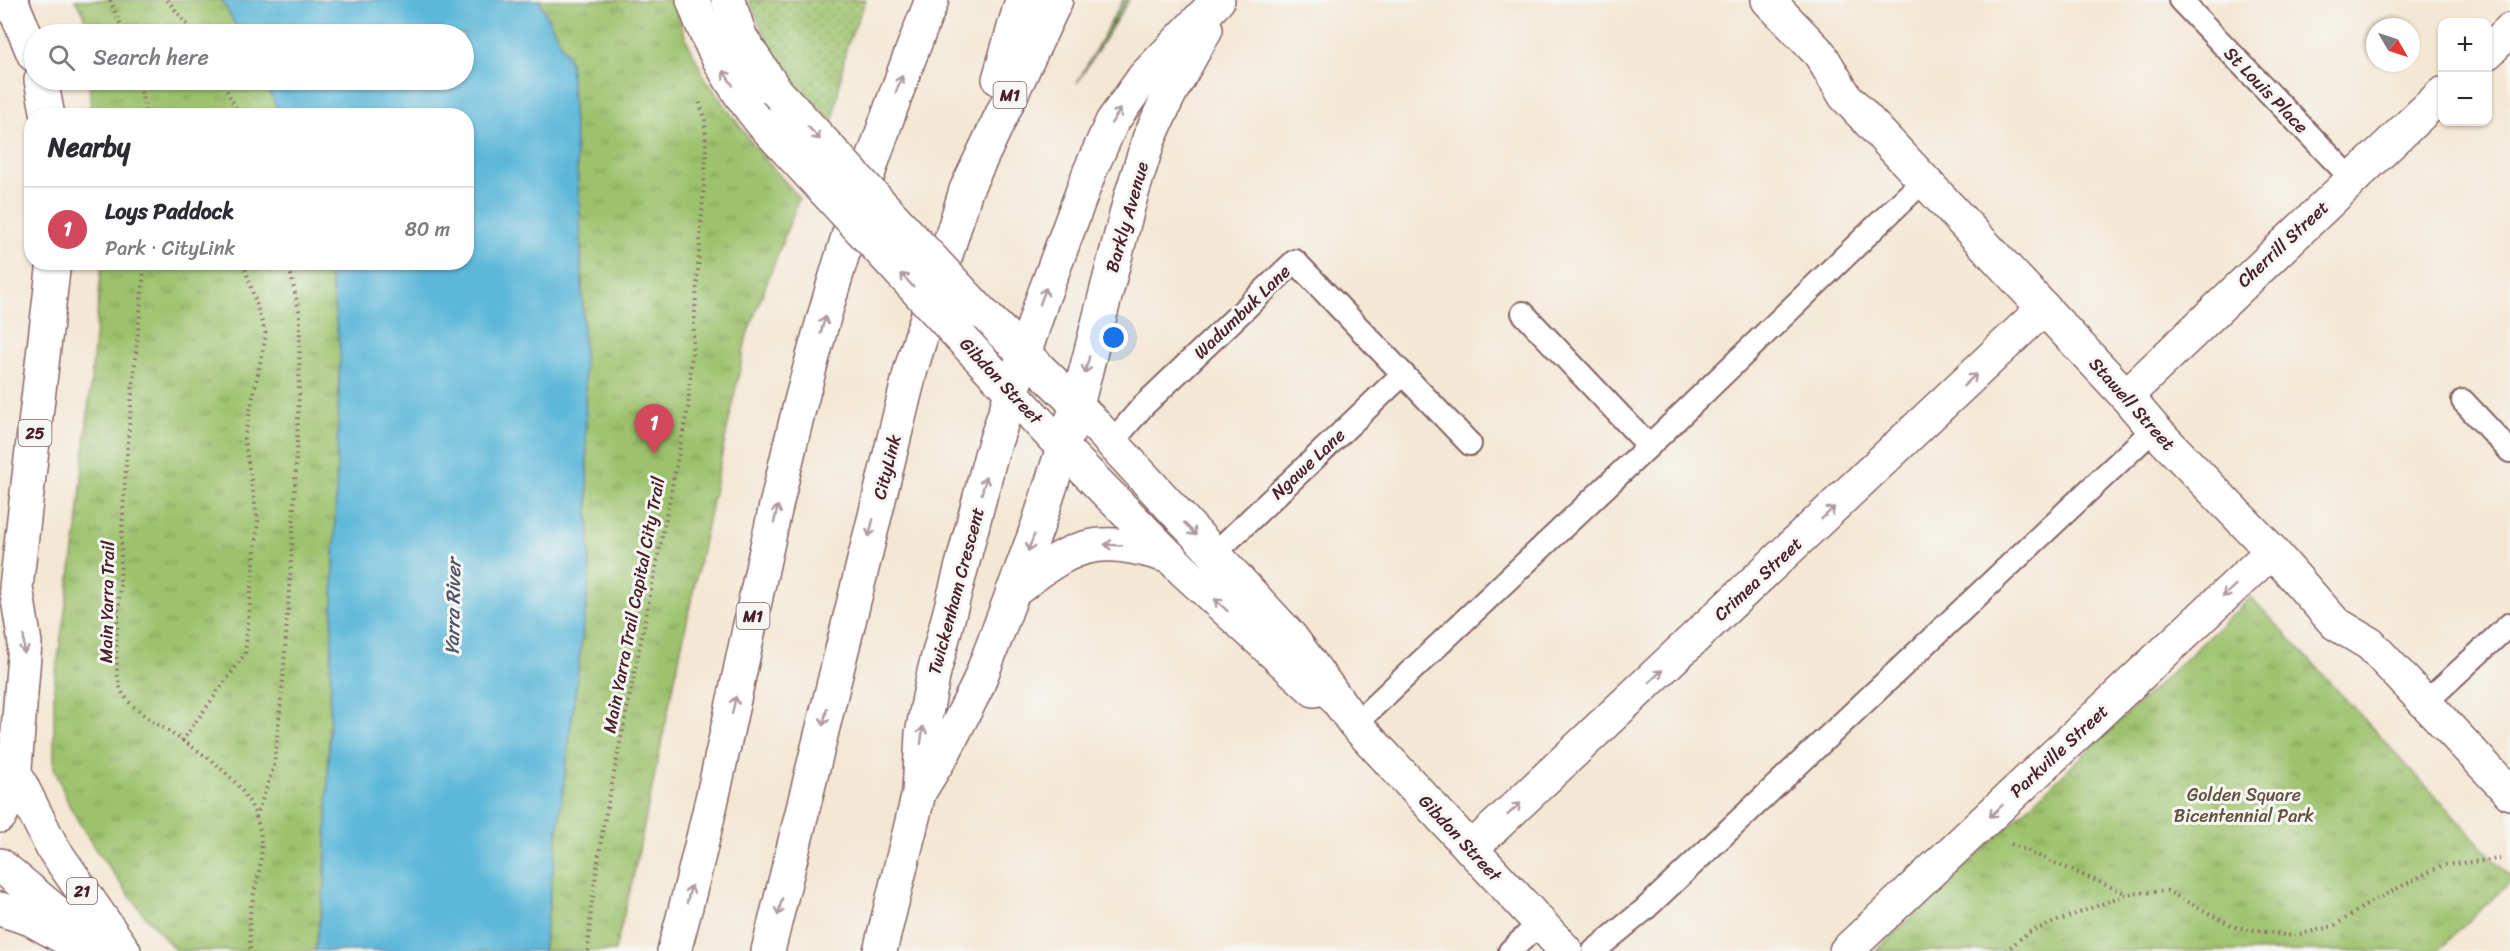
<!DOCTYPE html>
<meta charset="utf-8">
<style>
:root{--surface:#fff;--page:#f7f7f7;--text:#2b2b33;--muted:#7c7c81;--line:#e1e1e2;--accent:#d1495b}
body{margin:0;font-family:Sriracha,sans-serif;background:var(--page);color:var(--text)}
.controls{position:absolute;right:18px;top:18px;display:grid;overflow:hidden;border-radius:12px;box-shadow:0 2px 4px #0004}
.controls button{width:54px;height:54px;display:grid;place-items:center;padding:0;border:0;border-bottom:2px solid var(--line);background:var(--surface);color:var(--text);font:30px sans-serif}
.compass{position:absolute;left:2366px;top:18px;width:54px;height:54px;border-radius:50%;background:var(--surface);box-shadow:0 2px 4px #0004;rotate:129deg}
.you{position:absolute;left:1114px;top:338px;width:21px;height:21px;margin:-15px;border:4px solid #fff;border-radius:50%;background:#1a73e8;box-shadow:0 0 0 9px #1a73e833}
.badge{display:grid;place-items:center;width:39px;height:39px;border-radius:50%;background:var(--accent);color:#fff;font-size:20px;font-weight:700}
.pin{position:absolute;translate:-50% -50px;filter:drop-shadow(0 2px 3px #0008)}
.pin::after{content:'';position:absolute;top:32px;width:21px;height:18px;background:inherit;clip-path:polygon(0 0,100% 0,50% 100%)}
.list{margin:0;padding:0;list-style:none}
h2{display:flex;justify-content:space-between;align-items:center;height:78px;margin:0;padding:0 24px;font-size:26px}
h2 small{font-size:20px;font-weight:400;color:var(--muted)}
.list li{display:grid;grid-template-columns:39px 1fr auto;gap:18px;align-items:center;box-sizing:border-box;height:84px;padding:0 24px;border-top:2px solid var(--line)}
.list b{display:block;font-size:22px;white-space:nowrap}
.list p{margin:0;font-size:20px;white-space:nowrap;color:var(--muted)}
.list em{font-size:20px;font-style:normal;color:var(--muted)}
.icon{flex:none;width:33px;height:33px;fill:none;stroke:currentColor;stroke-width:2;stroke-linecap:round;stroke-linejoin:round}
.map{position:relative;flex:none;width:2510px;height:951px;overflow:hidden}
.search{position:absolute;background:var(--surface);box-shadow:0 2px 4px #0004;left:24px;top:24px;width:450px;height:66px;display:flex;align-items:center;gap:15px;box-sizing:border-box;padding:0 21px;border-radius:33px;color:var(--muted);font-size:22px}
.panel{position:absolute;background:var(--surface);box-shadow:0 2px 4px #0004;left:24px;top:108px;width:450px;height:162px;border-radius:24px}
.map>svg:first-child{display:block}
.grass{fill:url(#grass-dots);stroke:#74704c;stroke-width:1.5}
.forest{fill:url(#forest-firs);stroke:#646446;stroke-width:1.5}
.park{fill:url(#park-tufts);stroke:#74704c;stroke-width:1.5}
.water{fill:#5bb7d9;stroke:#526b82;stroke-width:1.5}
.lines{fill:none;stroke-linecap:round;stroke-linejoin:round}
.service-casing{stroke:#866566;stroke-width:26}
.minor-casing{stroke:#866566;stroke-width:36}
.tertiary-casing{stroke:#866566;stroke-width:36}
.secondary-casing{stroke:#866566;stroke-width:36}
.primary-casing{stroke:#866566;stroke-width:36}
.motorway-casing{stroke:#866566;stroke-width:36}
.path{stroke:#866566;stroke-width:4;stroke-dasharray:1.5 4.5;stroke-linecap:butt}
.service{stroke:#fff;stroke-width:22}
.minor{stroke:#fff;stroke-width:33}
.tertiary{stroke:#fff;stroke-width:33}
.secondary{stroke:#fff;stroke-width:33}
.primary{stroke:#fff;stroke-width:33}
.motorway{stroke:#fff;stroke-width:33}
.secondary-bridge-casing{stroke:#866566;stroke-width:36;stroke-linecap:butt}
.secondary-bridge{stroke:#fff;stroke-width:33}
.oneway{stroke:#ae9aa0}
.labels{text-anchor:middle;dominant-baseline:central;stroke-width:6;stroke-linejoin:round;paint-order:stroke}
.shield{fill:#f6f6f2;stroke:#7e6067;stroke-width:1.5}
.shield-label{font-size:16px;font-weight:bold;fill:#4a1f2b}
.street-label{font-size:18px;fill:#4a1f2b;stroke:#f6f6f2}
.park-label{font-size:18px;fill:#63503f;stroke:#f6f6f2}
.water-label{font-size:20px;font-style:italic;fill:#505468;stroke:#f6f6f2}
</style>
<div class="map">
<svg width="2510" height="951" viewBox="0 0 2510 951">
<defs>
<pattern id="grass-dots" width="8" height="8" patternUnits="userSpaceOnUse" patternTransform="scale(1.5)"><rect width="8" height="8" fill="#9dc26d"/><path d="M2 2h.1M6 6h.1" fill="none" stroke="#829d5a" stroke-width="1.8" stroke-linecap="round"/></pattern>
<pattern id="forest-firs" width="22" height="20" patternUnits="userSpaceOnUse" patternTransform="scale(1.5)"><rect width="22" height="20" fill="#7ea860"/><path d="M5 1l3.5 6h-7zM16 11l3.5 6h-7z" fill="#69884f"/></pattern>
<pattern id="park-tufts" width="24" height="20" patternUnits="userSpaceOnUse" patternTransform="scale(1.5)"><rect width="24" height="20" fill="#9dc26d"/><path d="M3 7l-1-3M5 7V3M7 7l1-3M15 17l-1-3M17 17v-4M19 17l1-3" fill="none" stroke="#829d5a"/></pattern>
</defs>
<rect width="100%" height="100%" fill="#f6f6f2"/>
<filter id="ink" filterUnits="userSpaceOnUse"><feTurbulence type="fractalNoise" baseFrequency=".0167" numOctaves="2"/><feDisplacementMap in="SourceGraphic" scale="12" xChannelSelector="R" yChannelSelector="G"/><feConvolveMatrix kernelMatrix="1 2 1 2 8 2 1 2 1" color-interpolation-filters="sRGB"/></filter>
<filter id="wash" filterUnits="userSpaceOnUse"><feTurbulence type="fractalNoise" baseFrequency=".008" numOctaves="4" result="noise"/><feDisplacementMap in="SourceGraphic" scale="24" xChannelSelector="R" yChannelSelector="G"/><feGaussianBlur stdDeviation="1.35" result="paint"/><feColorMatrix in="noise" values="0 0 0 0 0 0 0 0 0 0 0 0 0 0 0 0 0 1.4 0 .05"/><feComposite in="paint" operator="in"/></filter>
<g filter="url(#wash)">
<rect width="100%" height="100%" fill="#f4e7d3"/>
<!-- grass -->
<polygon class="grass" points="749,0 866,0 846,48 833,122 790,79 773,54"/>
<!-- forest -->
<polygon class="forest" points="1123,0 1129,0 1077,83"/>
<!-- park -->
<g class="park">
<polygon points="75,0 222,0 240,34 86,34 84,14"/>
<polygon points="539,0 673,0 686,39 705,78 754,146 799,198 747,335 633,878 615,951 543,951 590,573 580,215 570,62"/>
<polygon points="89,80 263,80 281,115 91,115"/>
<polygon points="102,263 329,263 340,352 325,886 315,951 176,951 141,911 94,847 70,807 54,768 54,685 77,529"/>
<polygon points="2251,597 2510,877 2510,882 2437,951 1876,951"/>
</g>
<!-- water -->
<polygon class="water" points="222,0 539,0 570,62 580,215 590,573 543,951 315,951 325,886 340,352 329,263 466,262 466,116 281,115 263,80 464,80 464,34 240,34"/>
</g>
<g filter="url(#ink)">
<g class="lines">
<defs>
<g id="service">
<polyline points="2180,0 2352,179"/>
<polyline points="1523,313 1649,446"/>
<polyline points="2463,401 2510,451"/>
<polyline points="1113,441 1143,406 1295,261 1470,444"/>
<polyline points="1213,555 1403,374"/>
<polyline points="2424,704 2510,624"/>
<polyline points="1355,724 1649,446 1925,179"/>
<polyline points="1510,951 1540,923"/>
<polyline points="1594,951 1644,910 2154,429"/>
</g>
<g id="minor">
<polyline points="1768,0 1820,54 1845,96 2126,396 2154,429 2272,551 2335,623 2370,644 2510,793"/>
<polyline points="2488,52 2510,30"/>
<polyline points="2126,396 2442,94"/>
<polyline points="1077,405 1290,636 1355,724 1566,951"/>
<polyline points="1063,448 1183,570 1314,690"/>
<path d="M1012,593C1072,544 1095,533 1170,557"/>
<polyline points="1471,849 2044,308"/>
<polyline points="1846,951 2272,551"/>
</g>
<polyline id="tertiary" points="0,909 31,919 88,951"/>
<g id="secondary">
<path d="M693,0C709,47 731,86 763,124"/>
<polyline points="728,0 741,38 775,90"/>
<polyline points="982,313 1077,405"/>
<polyline points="975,353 1063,448"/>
<polyline points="921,789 945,750 977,687 1037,528 1077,405 1131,196 1149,139 1168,97 1206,29"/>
<polyline points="880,951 919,793 922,734 934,672 991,455 1042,300 1090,171 1112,122 1144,77 1218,0"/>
</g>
<g id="primary">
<polyline points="11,0 34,55"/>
<polyline points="41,80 48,116"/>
<polyline points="15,768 25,643 16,587 54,262"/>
<polyline points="15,773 52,847 124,951"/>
<polyline points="0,816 13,790 14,764"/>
<polyline points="0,865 103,951"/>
</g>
<g id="motorway">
<polyline points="999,79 1022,0"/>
<path d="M674,951C724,771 754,586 800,405C836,267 879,131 932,0"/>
<polyline points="768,951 911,369 966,190 1056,0"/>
</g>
</defs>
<!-- service casing -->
<use href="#service" class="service-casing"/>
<!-- minor casing -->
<use href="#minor" class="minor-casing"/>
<!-- tertiary casing -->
<use href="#tertiary" class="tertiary-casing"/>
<!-- secondary casing -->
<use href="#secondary" class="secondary-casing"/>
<!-- primary casing -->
<use href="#primary" class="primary-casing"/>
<!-- motorway casing -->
<use href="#motorway" class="motorway-casing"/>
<!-- path -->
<g class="path">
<polyline points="110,0 125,34"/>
<polyline points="167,0 195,34"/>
<polyline points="139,80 146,116"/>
<polyline points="221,80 240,116"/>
<path d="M145,262C134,369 123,476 120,583C119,611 113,657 119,683C123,701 138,710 151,720C195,750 255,778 261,839C264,865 253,889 250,915C249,927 250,939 250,951"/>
<polyline points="182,741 245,654 258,521 244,439 266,335 243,262"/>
<polyline points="256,817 274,766 283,681 293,530 299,396 300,315 288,262"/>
<polyline points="2011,844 2127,894"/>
<polyline points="588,951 591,908 603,828 688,408 706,157 705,119 699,101"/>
<polyline points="2006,951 2027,933 2127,894 2167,891 2235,927 2292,936 2334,926 2371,902 2443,865 2500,859"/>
</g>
<!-- service -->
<use href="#service" class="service"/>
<!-- minor -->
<use href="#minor" class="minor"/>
<!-- tertiary -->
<use href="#tertiary" class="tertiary"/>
<!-- secondary -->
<use href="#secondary" class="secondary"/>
<!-- primary -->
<use href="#primary" class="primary"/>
<!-- motorway -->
<use href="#motorway" class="motorway"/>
<defs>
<g id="secondary-bridge">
<polyline points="775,90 982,313"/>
<polyline points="763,124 975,353"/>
</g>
</defs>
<!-- secondary-bridge casing -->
<use href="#secondary-bridge" class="secondary-bridge-casing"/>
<!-- secondary-bridge -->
<use href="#secondary-bridge" class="secondary-bridge"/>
</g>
<!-- one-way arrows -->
<defs><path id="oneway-shaft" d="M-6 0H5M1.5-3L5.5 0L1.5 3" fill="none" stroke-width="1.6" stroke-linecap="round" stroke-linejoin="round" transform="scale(1.5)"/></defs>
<g class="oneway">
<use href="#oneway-shaft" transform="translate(728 78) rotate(-123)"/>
<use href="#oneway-shaft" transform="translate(899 84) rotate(-69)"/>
<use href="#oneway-shaft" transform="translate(1116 116) rotate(-57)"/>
<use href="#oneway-shaft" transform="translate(814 133) rotate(47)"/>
<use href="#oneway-shaft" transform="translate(907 280) rotate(-133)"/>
<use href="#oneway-shaft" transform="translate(1043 296) rotate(-70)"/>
<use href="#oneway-shaft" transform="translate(823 325) rotate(-74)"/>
<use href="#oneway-shaft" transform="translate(1087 365) rotate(105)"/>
<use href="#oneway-shaft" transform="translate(1970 380) rotate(-43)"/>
<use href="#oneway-shaft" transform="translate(984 485) rotate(-75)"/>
<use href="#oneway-shaft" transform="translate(1828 513) rotate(-43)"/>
<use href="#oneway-shaft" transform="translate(776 514) rotate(-77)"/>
<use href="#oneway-shaft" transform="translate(871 528) rotate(104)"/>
<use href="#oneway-shaft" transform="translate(1190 529) rotate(47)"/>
<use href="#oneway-shaft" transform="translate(1031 543) rotate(111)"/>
<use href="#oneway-shaft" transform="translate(1113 545) rotate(-176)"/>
<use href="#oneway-shaft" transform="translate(2229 591) rotate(137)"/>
<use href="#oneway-shaft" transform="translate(1221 605) rotate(-137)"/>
<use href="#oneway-shaft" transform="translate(24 645) rotate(89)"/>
<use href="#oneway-shaft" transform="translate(1656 676) rotate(-43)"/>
<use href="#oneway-shaft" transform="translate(734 705) rotate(-78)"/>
<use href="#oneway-shaft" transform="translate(825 717) rotate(103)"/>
<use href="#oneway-shaft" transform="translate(922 735) rotate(-83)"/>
<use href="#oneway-shaft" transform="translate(1514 809) rotate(-43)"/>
<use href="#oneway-shaft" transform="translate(1996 811) rotate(137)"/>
<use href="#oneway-shaft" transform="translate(689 894) rotate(-76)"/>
<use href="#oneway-shaft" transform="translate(780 907) rotate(104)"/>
</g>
</g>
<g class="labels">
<!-- shield labels -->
<g class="shield">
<rect x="993.5" y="82" width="33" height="26" rx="4.5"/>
<rect x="18.5" y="420" width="33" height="26" rx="4.5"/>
<rect x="736.5" y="603" width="33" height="26" rx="4.5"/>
<rect x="67" y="878" width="30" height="26" rx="4.5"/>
</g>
<g class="shield-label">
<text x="1010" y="95">M1</text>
<text x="35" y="433">25</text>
<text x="753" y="616">M1</text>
<text x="82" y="891">21</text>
</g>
<!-- street labels -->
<g class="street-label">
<text transform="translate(2266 90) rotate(46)">St Louis Place</text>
<text transform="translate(1127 217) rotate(-74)">Barkly Avenue</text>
<text transform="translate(2283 244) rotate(-43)">Cherrill Street</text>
<text transform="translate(1242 312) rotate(-44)">Wadumbuk Lane</text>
<text transform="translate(1001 381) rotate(47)">Gibdon Street</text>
<text transform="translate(2132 404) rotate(48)">Stawell Street</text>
<text transform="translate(1308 464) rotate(-43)">Ngawe Lane</text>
<text transform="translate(887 467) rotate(-76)">CityLink</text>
<text transform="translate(1758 579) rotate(-43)">Crimea Street</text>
<text transform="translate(956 591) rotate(-75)">Twickenham Crescent</text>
<text transform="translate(107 602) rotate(-89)">Main Yarra Trail</text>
<text transform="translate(634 605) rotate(-79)">Main Yarra Trail Capital City Trail</text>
<text transform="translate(2059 751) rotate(-43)">Parkville Street</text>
<text transform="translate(1460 838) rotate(47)">Gibdon Street</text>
</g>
<!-- park labels -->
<g class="park-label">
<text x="2244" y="795">Golden Square<tspan x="2244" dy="21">Bicentennial Park</tspan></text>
</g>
<!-- water labels -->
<g class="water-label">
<text transform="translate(453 607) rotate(-89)">Yarra River</text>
</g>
</g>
</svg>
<div class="controls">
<button>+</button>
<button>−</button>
</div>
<svg class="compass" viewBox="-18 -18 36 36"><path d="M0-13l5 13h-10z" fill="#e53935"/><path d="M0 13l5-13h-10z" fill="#7c7c81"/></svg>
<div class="you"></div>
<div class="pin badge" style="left:654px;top:454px">1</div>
<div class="search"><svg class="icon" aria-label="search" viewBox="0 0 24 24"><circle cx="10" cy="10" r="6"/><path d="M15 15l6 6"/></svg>Search here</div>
<section class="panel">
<h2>Nearby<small></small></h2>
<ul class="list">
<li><span class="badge">1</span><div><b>Loys Paddock</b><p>Park · CityLink</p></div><em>80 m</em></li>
</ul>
</section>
</div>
